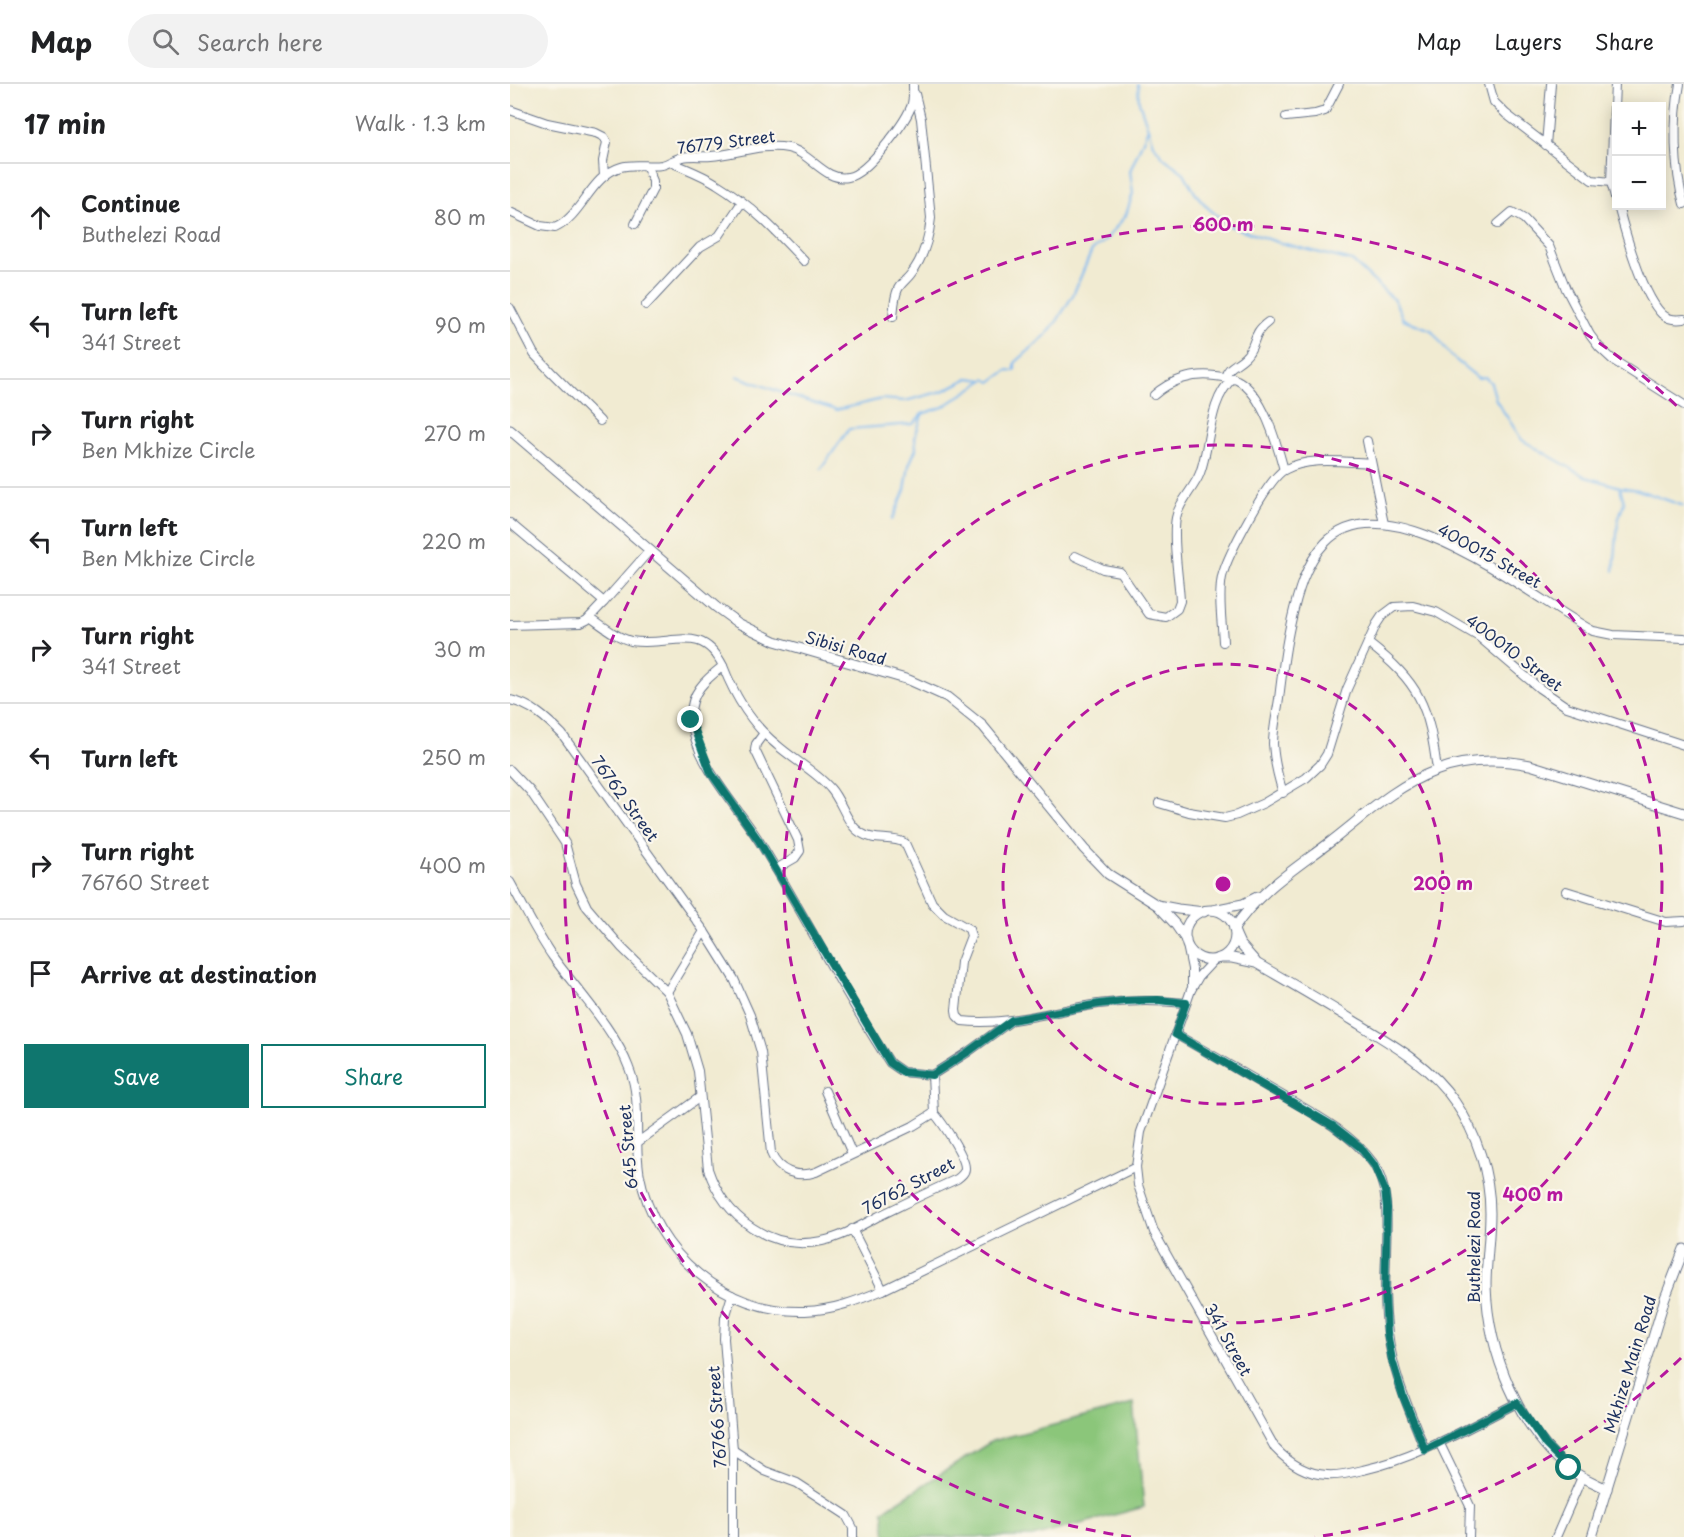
<!DOCTYPE html>
<meta charset="utf-8">
<style>
:root{--surface:#fff;--page:#f2f2f2;--text:#202124;--muted:#757577;--line:#e0e0e0;--accent:#0f766e}
body{margin:0;font-family:"Playpen Sans",sans-serif;background:var(--page);color:var(--text)}
.controls{position:absolute;right:18px;top:18px;display:grid;overflow:hidden;border-radius:0px;box-shadow:0 3px 15px #0003}
.controls button{width:54px;height:54px;display:grid;place-items:center;padding:0;border:0;border-bottom:2px solid var(--line);background:var(--surface);color:var(--text);font:30px sans-serif}
.stop{position:absolute;width:18px;height:18px;margin:-14px;border:4px solid #0f766e;border-radius:50%;background:#fff}
.stop.end{background:#0f766e;border-color:#fff;box-shadow:0 2px 6px #0008}
.list{margin:0;padding:0;list-style:none}
h2{display:flex;justify-content:space-between;align-items:center;height:78px;margin:0;padding:0 24px;font-size:26px}
h2 small{font-size:20px;font-weight:400;color:var(--muted)}
.list li{display:grid;grid-template-columns:39px 1fr auto;gap:18px;align-items:center;box-sizing:border-box;height:108px;padding:0 24px;border-top:2px solid var(--line)}
.list b{display:block;font-size:22px;white-space:nowrap}
.list p{margin:0;font-size:20px;white-space:nowrap;color:var(--muted)}
.list em{font-size:20px;font-style:normal;color:var(--muted)}
.actions{display:flex;gap:12px;padding:18px 24px}
.actions a{flex:1;padding:14px 0;border:2px solid var(--accent);border-radius:0px;text-align:center;font-size:21px;color:var(--accent)}
.actions .main{background:var(--accent);color:#fff}
.icon{flex:none;width:33px;height:33px;fill:none;stroke:currentColor;stroke-width:2;stroke-linecap:round;stroke-linejoin:round}
.map{position:relative;flex:none;width:1174px;height:1453px;overflow:hidden}
header{display:flex;align-items:center;gap:36px;box-sizing:border-box;height:84px;padding:0 30px;background:var(--surface);border-bottom:2px solid var(--line)}
header strong{font-size:28px}
nav{display:flex;gap:33px;margin-inline-start:auto;font-size:21px}
.search{width:420px;height:54px;background:var(--page);display:flex;align-items:center;gap:15px;box-sizing:border-box;padding:0 21px;border-radius:33px;color:var(--muted);font-size:22px}
main{display:flex}
aside{flex:1;background:var(--surface)}
.map>svg:first-child{display:block}
.green{fill:#8bc67a;stroke:#537a6c;stroke-width:1.5}
.lines{fill:none;stroke-linecap:round;stroke-linejoin:round}
.stream{stroke:#7fb9f0;stroke-width:2}
.minor-casing{stroke:#667187;stroke-width:10}
.tertiary-casing{stroke:#667187;stroke-width:11}
.minor{stroke:#fff;stroke-width:8}
.tertiary{stroke:#fff;stroke-width:9}
.route{stroke:#0f766e;stroke-width:8}
.ring{fill:none;stroke:#b5179e;stroke-width:3;stroke-dasharray:10 8}
.labels{text-anchor:middle;dominant-baseline:central;stroke-width:4.5;stroke-linejoin:round;paint-order:stroke}
.street-label{font-size:16px;fill:#1b2f5e;stroke:#fbf7ec}
.centre{fill:#b5179e;stroke:#fbf7ec;stroke-width:3}
.ring-label{font-size:18px;text-anchor:middle;font-weight:bold;fill:#b5179e;stroke:#fbf7ec;stroke-width:4.5;stroke-linejoin:round;paint-order:stroke}
</style>
<header>
<strong>Map</strong>
<div class="search"><svg class="icon" aria-label="search" viewBox="0 0 24 24"><circle cx="10" cy="10" r="6"/><path d="M15 15l6 6"/></svg>Search here</div>
<nav><a>Map</a><a>Layers</a><a>Share</a></nav>
</header>
<main>
<aside>
<h2>17 min<small>Walk · 1.3 km</small></h2>
<ul class="list">
<li><svg class="icon" aria-label="ahead" viewBox="0 0 24 24"><path d="M12 20V5M6 11l6-6 6 6"/></svg><div><b>Continue</b><p>Buthelezi Road</p></div><em>80 m</em></li>
<li><svg class="icon" aria-label="left" viewBox="0 0 24 24"><path d="M17 20v-9H6M10 6l-5 5 5 5"/></svg><div><b>Turn left</b><p>341 Street</p></div><em>90 m</em></li>
<li><svg class="icon" aria-label="right" viewBox="0 0 24 24"><path d="M7 20v-9h11M14 6l5 5-5 5"/></svg><div><b>Turn right</b><p>Ben Mkhize Circle</p></div><em>270 m</em></li>
<li><svg class="icon" aria-label="left" viewBox="0 0 24 24"><path d="M17 20v-9H6M10 6l-5 5 5 5"/></svg><div><b>Turn left</b><p>Ben Mkhize Circle</p></div><em>220 m</em></li>
<li><svg class="icon" aria-label="right" viewBox="0 0 24 24"><path d="M7 20v-9h11M14 6l5 5-5 5"/></svg><div><b>Turn right</b><p>341 Street</p></div><em>30 m</em></li>
<li><svg class="icon" aria-label="left" viewBox="0 0 24 24"><path d="M17 20v-9H6M10 6l-5 5 5 5"/></svg><div><b>Turn left</b></div><em>250 m</em></li>
<li><svg class="icon" aria-label="right" viewBox="0 0 24 24"><path d="M7 20v-9h11M14 6l5 5-5 5"/></svg><div><b>Turn right</b><p>76760 Street</p></div><em>400 m</em></li>
<li><svg class="icon" aria-label="arrive" viewBox="0 0 24 24"><path d="M6 21V4h12l-3 4 3 4H6"/></svg><div><b>Arrive at destination</b></div></li>
</ul>
<div class="actions"><a class="main">Save</a><a>Share</a></div>
</aside>
<div class="map">
<svg width="1174" height="1453" viewBox="0 0 1174 1453">
<rect width="100%" height="100%" fill="#fbf7ec"/>
<filter id="ink" filterUnits="userSpaceOnUse"><feTurbulence type="fractalNoise" baseFrequency=".0167" numOctaves="2"/><feDisplacementMap in="SourceGraphic" scale="12" xChannelSelector="R" yChannelSelector="G"/><feConvolveMatrix kernelMatrix="1 2 1 2 8 2 1 2 1" color-interpolation-filters="sRGB"/></filter>
<filter id="wash" filterUnits="userSpaceOnUse"><feTurbulence type="fractalNoise" baseFrequency=".008" numOctaves="4" result="noise"/><feDisplacementMap in="SourceGraphic" scale="24" xChannelSelector="R" yChannelSelector="G"/><feGaussianBlur stdDeviation="1.35" result="paint"/><feColorMatrix in="noise" values="0 0 0 0 0 0 0 0 0 0 0 0 0 0 0 0 0 1.4 0 .05"/><feComposite in="paint" operator="in"/></filter>
<g filter="url(#wash)">
<rect width="100%" height="100%" fill="#f1ebd2"/>
<!-- green -->
<polygon class="green" points="624,1320 634,1423 522,1453 376,1453 373,1427 482,1357"/>
<g class="lines">
<!-- stream -->
<g class="stream">
<polyline points="638,44 643,60 654,74 674,89 685,109 698,124 720,142 767,158 842,177 885,217 893,235 921,246 942,273 968,294 975,293 981,299 986,316 1012,356 1076,393 1110,403 1128,406 1174,422"/>
<polyline points="227,292 278,311 326,326 372,315 395,317 433,307 459,294 474,296"/>
<polyline points="311,385 339,345 403,340 412,330 433,323 476,295 481,298 498,286 505,287 505,279 536,251 547,237 563,211 582,166 595,157 616,131 623,109 620,87 638,44 629,18 628,0"/>
<polyline points="382,436 395,406 399,381 406,365 405,353 412,331"/>
<polyline points="1104,487 1108,437 1114,418 1110,404"/>
</g>
</g>
</g>
<g filter="url(#ink)">
<g class="lines">
<defs>
<g id="minor">
<polyline points="979,0 984,18 996,30 1082,96 1101,98"/>
<polyline points="1105,0 1101,98 1106,117"/>
<path d="M1170,0C1163,36 1164,85 1174,120"/>
<polyline points="0,26 37,39 86,49 94,53 97,58 93,77 94,92"/>
<polyline points="776,33 805,30 815,27 829,0"/>
<polyline points="1036,61 1041,0"/>
<path d="M161,78C176,85 193,91 207,100C240,120 268,149 294,177"/>
<path d="M1108,122C1115,148 1132,211 1152,230C1158,236 1166,236 1174,235"/>
<path d="M0,128L30,142L45,144C73,131 80,92 111,83C124,79 138,83 152,81C160,79 166,74 173,73C182,71 192,73 201,72C226,70 252,59 278,64C300,68 315,98 338,93C357,90 394,40 401,23C404,15 403,8 403,0"/>
<polyline points="125,140 143,105 143,97 137,83"/>
<polyline points="988,140 1002,128 1014,135 1039,162 1056,205 1080,251 1089,263 1103,276 1174,321"/>
<polyline points="136,221 190,163 209,152 232,118"/>
<polyline points="0,224 24,270 41,288 90,337"/>
<path d="M383,233C384,224 384,214 388,205C391,199 396,196 400,191C413,175 419,154 421,134L411,35L405,10"/>
<path d="M715,293C718,282 727,281 735,273C747,262 741,250 758,238"/>
<path d="M644,311C661,296 683,289 705,292C712,293 720,293 727,296C753,309 767,360 774,386"/>
<polyline points="857,357 874,440"/>
<polyline points="0,439 94,518 140,466"/>
<path d="M565,472L593,485L610,488L639,530L656,533L667,525L670,517C669,494 662,456 666,434C669,417 684,405 690,389C701,359 698,317 723,294"/>
<path d="M80,533C93,542 106,553 121,557C160,564 191,537 213,582C195,596 180,609 181,633C184,680 228,722 251,760C295,832 333,908 380,979L393,988L422,991"/>
<polyline points="0,541 71,539 77,536 94,518"/>
<path d="M713,558C712,537 708,513 712,493C717,472 757,396 774,386C798,372 835,378 861,379"/>
<path d="M858,559C910,599 919,622 927,686"/>
<path d="M213,582C225,613 241,640 267,661C284,676 305,687 320,704C332,717 336,740 351,749C364,758 381,752 395,759L422,819L434,831L459,845L461,852L451,878L446,926L447,932L452,937C498,942 543,927 588,920C618,916 647,916 676,919"/>
<path d="M0,616C21,620 37,635 52,650L194,847L224,895L240,931L251,968L261,1069C268,1088 288,1094 306,1088L403,1042L424,1029C432,1038 455,1072 455,1084C455,1089 451,1092 447,1095C420,1107 394,1120 367,1133C350,1142 332,1153 312,1157C260,1168 214,1133 198,1085L188,987L177,950L157,908L112,864L77,823L66,800L55,759L20,707L0,686"/>
<polyline points="254,649 246,660 245,666 288,756 290,767 285,774 266,785"/>
<path d="M773,709C768,693 764,676 763,660C763,645 767,629 769,615C772,589 775,563 781,538C787,511 795,480 815,459C878,393 1023,515 1083,547L1103,551L1174,554"/>
<polyline points="649,719 679,728 715,734 727,731 754,719 796,694 810,681 817,670 837,605 866,541 872,532 884,523 903,522 926,528 969,553 1029,604 1057,623 1174,661"/>
<path d="M0,798C14,823 26,849 43,873C67,906 105,946 119,984C133,1019 123,1057 130,1092C144,1168 215,1230 295,1227C323,1226 347,1217 373,1206L626,1083"/>
<polyline points="1056,807 1156,838 1174,837"/>
<polyline points="677,861 682,885 682,901"/>
<path d="M704,876L689,892L681,906L631,1048L626,1083L628,1101L644,1148L765,1364C779,1379 796,1390 817,1391C829,1392 841,1389 853,1386C908,1374 957,1344 1007,1319"/>
<polyline points="157,908 194,847"/>
<path d="M665,950C699,969 733,989 768,1009C800,1028 840,1047 863,1079C881,1106 876,1140 876,1172C875,1197 874,1223 878,1249C883,1291 900,1327 915,1366"/>
<polyline points="315,1007 342,1070"/>
<polyline points="424,1029 422,991 458,968 501,937"/>
<polyline points="128,1058 190,1013"/>
<polyline points="342,1145 373,1206"/>
<polyline points="222,1211 215,1234 214,1255 223,1366 223,1453"/>
<polyline points="929,1358 960,1422 959,1453"/>
<polyline points="223,1366 255,1387 287,1399 336,1431 343,1444 343,1453"/>
<polyline points="1046,1453 1072,1393"/>
</g>
<g id="tertiary">
<polyline points="0,346 206,523 228,539 265,557 399,596 437,613 473,642 574,765 598,790 647,821 668,825 694,828"/>
<polyline points="649,823 665,840 676,856"/>
<polyline points="703,826 733,820 747,813"/>
<circle cx="700" cy="851" r="25"/>
<path d="M724,845C746,809 786,784 819,759C853,733 885,702 925,687C956,675 989,675 1020,681L1174,729"/>
<polyline points="725,849 730,860 745,877"/>
<path d="M709,874H722L746,879C779,898 812,917 844,937C882,960 920,981 945,1018C967,1050 980,1090 980,1129C980,1153 976,1178 976,1202C978,1267 1008,1345 1061,1386C1072,1394 1085,1399 1097,1405"/>
<polyline points="1082,1453 1155,1214 1174,1165"/>
</g>
</defs>
<!-- minor casing -->
<use href="#minor" class="minor-casing"/>
<!-- tertiary casing -->
<use href="#tertiary" class="tertiary-casing"/>
<!-- minor -->
<use href="#minor" class="minor"/>
<!-- tertiary -->
<use href="#tertiary" class="tertiary"/>
</g>
</g>
<g class="lines" filter="url(#ink)">
<!-- route -->
<polyline class="route" points="181,636 201,689 249,757 380,979 393,988 422,991 458,968 502,936 589,920 615,917 648,916 676,919 665,950 823,1042 850,1063 864,1081 875,1107 877,1124 875,1211 877,1248 882,1276 893,1312 915,1366 1007,1319 1036,1361 1059,1384"/>
</g>
<!-- distance rings -->
<g class="ring">
<circle cx="713" cy="800" r="220"/>
<circle cx="713" cy="800" r="439"/>
<path d="M1171 1274A659 659 0 0 1 805 1453M621 1453A659 659 0 1 1 1171 326"/>
</g>
<g class="labels">
<!-- street labels -->
<g class="street-label">
<text transform="translate(216 57) rotate(-7)">76779 Street</text>
<text transform="translate(980 471) rotate(29)">400015 Street</text>
<text transform="translate(336 563) rotate(16)">Sibisi Road</text>
<text transform="translate(1005 568) rotate(37)">400010 Street</text>
<text transform="translate(116 714) rotate(54)">76762 Street</text>
<text transform="translate(117 1063) rotate(-95)">645 Street</text>
<text transform="translate(398 1101) rotate(-28)">76762 Street</text>
<text transform="translate(963 1163) rotate(-90)">Buthelezi Road</text>
<text transform="translate(719 1255) rotate(61)">341 Street</text>
<text transform="translate(1119 1280) rotate(-73)">Mkhize Main Road</text>
<text transform="translate(206 1333) rotate(-94)">76766 Street</text>
</g>
</g>
<circle cx="713" cy="800" r="9" class="centre"/>
<g class="ring-label">
<text x="713" y="147">600 m</text>
<text x="933" y="806">200 m</text>
<text x="1023" y="1117">400 m</text>
</g>
</svg>
<div class="controls">
<button>+</button>
<button>−</button>
</div>
<div class="stop" style="left:1059px;top:1384px"></div>
<div class="stop end" style="left:181px;top:636px"></div>
</div>
</main>
